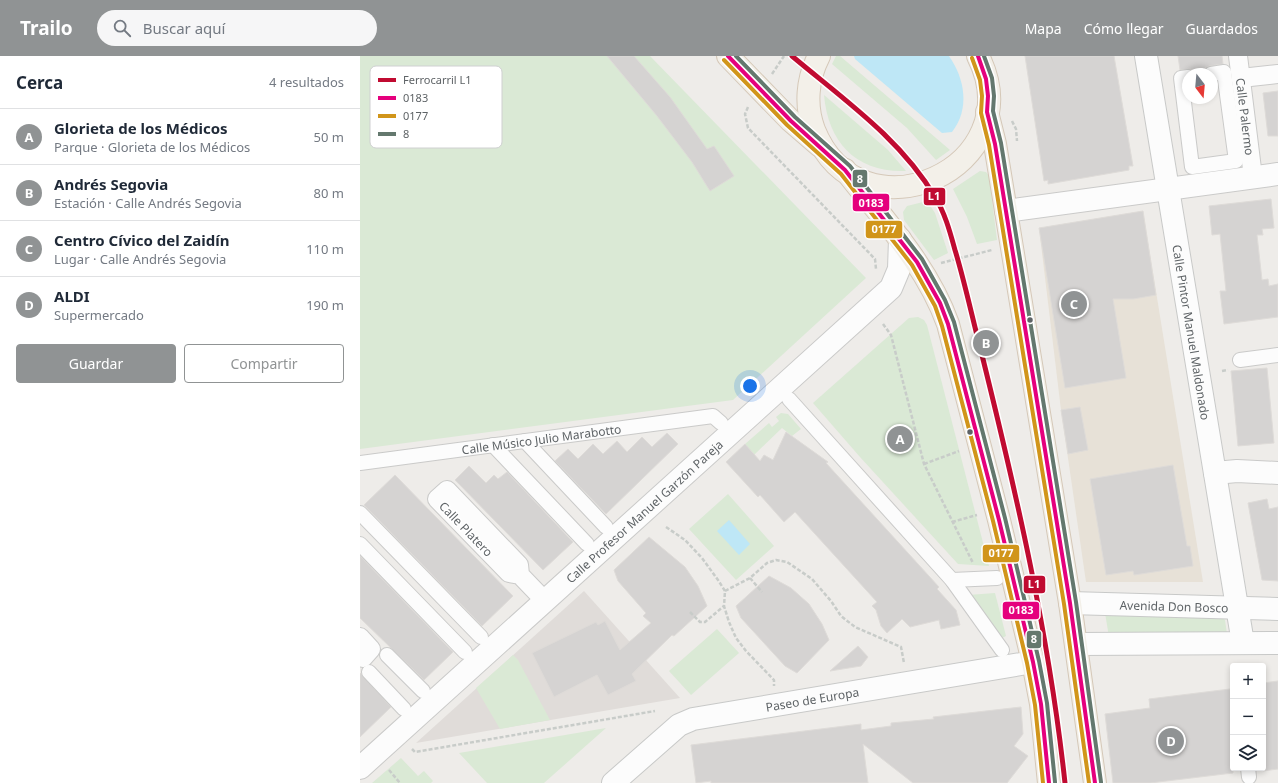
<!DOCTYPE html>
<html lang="es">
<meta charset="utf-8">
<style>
:root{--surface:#fff;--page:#f6f6f7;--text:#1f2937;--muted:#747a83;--line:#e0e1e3;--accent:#909394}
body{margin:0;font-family:"Noto Sans",sans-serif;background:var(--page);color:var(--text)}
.controls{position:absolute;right:12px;bottom:12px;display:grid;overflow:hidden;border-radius:4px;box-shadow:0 2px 6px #0003}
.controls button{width:36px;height:36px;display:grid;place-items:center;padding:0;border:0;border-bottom:1px solid var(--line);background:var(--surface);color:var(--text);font:20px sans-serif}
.compass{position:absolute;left:822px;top:12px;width:36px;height:36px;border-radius:50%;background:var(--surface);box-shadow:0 2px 6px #0003;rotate:164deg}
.you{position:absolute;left:390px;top:330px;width:14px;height:14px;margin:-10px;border:3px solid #fff;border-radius:50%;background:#1a73e8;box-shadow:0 0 0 6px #1a73e833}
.badge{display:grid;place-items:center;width:26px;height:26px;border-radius:50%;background:var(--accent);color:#fff;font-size:13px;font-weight:700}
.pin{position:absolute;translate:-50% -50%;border:2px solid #fff;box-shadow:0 1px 4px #0006}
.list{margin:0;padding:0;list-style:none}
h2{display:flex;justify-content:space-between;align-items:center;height:52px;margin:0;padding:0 16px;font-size:17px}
h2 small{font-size:13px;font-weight:400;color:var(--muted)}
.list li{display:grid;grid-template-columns:26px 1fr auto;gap:12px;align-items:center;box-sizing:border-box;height:56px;padding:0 16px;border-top:1px solid var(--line)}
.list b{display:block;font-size:15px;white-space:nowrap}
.list p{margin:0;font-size:13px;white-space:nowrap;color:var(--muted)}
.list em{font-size:13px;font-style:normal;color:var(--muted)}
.actions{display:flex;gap:8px;padding:12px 16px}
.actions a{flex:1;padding:9px 0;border:1px solid var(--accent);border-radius:4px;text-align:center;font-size:14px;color:var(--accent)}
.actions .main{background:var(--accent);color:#fff}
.icon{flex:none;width:22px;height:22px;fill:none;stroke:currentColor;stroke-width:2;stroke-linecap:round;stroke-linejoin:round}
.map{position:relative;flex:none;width:918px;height:727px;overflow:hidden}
header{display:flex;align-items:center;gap:24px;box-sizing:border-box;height:56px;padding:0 20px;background:var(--accent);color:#fff}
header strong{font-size:19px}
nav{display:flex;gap:22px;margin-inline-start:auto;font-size:14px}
.search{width:280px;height:36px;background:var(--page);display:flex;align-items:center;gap:10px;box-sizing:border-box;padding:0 14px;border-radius:22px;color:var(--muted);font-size:15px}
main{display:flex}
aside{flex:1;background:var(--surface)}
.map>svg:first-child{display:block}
.commercial{fill:#e7e1d7}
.education{fill:#e0dcd9}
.green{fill:#dae9d5}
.water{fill:#bee7f6}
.building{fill:#d5d3d2;stroke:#dedbd8}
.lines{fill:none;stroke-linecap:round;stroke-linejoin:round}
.pedestrian-casing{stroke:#cacac9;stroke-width:16}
.minor-casing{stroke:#cacac9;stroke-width:20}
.tertiary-casing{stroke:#cacac9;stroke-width:24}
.secondary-casing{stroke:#c8c9c8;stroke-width:24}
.primary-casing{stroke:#d5c8b8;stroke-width:24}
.path{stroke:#c8ccc9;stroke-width:2.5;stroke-dasharray:4 2;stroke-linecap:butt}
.pedestrian{stroke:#fcfcfc;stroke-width:14}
.minor{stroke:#fcfcfc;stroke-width:18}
.tertiary{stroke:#fcfcfc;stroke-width:22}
.secondary{stroke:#fcfcfc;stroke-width:22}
.primary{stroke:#f3f0e9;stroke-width:22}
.bus-1-casing{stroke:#fff;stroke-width:7}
.bus-2-casing{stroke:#fff;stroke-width:7}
.bus-3-casing{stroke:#fff;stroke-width:7}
.bus-1{stroke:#e5007d;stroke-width:4}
.bus-2{stroke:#d1951a;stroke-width:4}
.bus-3{stroke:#64786e;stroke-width:4}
.rail-1-casing{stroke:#fff;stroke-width:8}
.rail-1{stroke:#c00b31;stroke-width:5}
.bus-dot{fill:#5e6366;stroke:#fff;stroke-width:1.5}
.labels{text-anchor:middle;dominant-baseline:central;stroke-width:3;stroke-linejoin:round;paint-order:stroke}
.street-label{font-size:12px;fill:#5e6366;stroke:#fff}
.key{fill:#fff;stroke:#cfd0d1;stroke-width:1}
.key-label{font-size:11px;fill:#5e6366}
.line-badge{stroke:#fff;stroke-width:1.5}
.badge-label{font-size:11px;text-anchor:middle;font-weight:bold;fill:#fff}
</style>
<header>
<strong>Trailo</strong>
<div class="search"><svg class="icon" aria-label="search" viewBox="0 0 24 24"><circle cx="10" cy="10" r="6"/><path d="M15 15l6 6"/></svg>Buscar aquí</div>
<nav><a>Mapa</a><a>Cómo llegar</a><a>Guardados</a></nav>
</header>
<main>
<aside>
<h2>Cerca<small>4 resultados</small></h2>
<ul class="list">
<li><span class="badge">A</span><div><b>Glorieta de los Médicos</b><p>Parque · Glorieta de los Médicos</p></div><em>50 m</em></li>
<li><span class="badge">B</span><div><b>Andrés Segovia</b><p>Estación · Calle Andrés Segovia</p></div><em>80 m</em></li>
<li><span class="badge">C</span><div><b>Centro Cívico del Zaidín</b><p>Lugar · Calle Andrés Segovia</p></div><em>110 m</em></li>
<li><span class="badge">D</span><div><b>ALDI</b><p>Supermercado</p></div><em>190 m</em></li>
</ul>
<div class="actions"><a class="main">Guardar</a><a>Compartir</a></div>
</aside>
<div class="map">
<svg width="918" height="727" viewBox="0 0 918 727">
<rect width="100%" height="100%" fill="#eeece9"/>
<!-- commercial -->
<polygon class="commercial" points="783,155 843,526 726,526 701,354 679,172"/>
<!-- education -->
<polygon class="education" points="224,535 320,642 56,687"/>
<!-- green -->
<g class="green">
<polygon points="0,0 290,0 506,222 373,344 0,393"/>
<polygon points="476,0 480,0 590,94 576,104 547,72 472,8"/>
<path d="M464,39L528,94L546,115C497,117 468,87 464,39Z"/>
<polygon points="620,115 626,116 629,120 637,184 617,188 607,161 593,133"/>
<polygon points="567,145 575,157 588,197 574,204 544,164 543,156 547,150"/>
<polygon points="558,261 564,264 567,269 629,510 598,508 500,401 453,347 549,262"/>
<polygon points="421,357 428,358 441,373 432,380 422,372 394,399 385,388 409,367 412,371 419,365 416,361"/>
<polygon points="368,438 414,490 376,524 329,473"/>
<polygon points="635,537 646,580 640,583 608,539"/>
<polygon points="745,557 859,560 865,564 867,578 749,581"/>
<polygon points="357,573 379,597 331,639 309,615"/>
<polygon points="153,599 158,604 190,664 140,673 116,632"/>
<polygon points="246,672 184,727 127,727 99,697"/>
<polygon points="41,702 58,720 64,715 73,725 71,727 12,727"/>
</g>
<!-- water -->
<g class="water">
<path d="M494,0H589C605,23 610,53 592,76L582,77L495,3Z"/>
<polygon points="369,464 390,488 379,499 357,475"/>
</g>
<!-- building -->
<g class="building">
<polygon points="247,0 274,0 310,41 347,93 354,90 374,120 350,135 332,106 297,60"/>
<polygon points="665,0 754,0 773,110 769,110 769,114 688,128 688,124 684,125"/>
<polygon points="818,0 862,0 863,8 849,10 845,12 843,18 836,18 831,13 820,14"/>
<polygon points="918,35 918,80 908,80 903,37"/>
<polygon points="911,143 914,172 902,173 903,179 897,179 902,224 908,223 909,230 918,228 918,261 864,268 860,235 866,235 860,178 852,179 849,150"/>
<polygon points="783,155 796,239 773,243 753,243 766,322 705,332 679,172"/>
<polygon points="907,312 914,387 878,390 871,315"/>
<polygon points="720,351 728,394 708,398 701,354"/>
<polygon points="426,376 468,406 466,407 579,531 577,533 596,554 600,569 581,573 579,564 550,571 542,563 527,577 521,570 516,554 512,550 517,546 435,456 424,466 400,439 398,441 366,406 385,388 400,405 404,399 413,404"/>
<polygon points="307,377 318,388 246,458 195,405 208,393 218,403 233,388 243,398 257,385 267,396 282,381 292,391"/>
<polygon points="813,409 827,490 830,490 833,510 774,519 773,515 746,519 730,423"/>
<polygon points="109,410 126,427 134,419 138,423 147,416 213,486 183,514 95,424"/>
<polygon points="35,419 153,540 122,570 4,449"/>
<polygon points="907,443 909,453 918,451 918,525 902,524 888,447"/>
<polygon points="289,481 325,511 338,530 347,550 314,580 312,579 272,618 276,625 248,639 237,619 194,641 172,597 236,566 238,569 245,565 260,594 291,567 283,560 286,557 258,525 254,514"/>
<polygon points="0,500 93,596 64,624 0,562"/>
<polygon points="409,520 431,532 449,548 462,568 469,584 437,617 425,610 381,562 376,550"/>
<polygon points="498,590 508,601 501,610 470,615"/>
<polygon points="0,617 31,651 0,681"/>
<polygon points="918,625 918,713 903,715 903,627"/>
<polygon points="870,633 873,655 873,717 790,727 753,727 745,658 790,652 789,643"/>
<polygon points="661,651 663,678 654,690 668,700 647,727 553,727 503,688 508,727 351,727 351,725 336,727 331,689 501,668 501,674 531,670 531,667 574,663 573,661"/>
</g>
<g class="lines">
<defs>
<g id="pedestrian">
<polyline points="828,21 821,22 832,111 876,105 864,16 851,18"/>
<polyline points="880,304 918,299"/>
<polyline points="429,343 592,524 642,594"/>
<polyline points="165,385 246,471"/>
<polyline points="133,389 227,488"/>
<path id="s1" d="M0,407L353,360L361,367"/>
<polyline points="0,457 121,581"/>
<polyline points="0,488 105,596"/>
<polyline points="592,524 637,522"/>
<polyline points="27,599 63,635"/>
<polyline points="9,616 44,653"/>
<polyline points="888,712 889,721"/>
</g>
<g id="minor">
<path id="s2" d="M878,0L893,121"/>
<polyline points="881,22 918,18"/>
<polyline points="160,519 149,517 77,443 87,434 159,509 160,519 185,545"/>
<polyline points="0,581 11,593 3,602 0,599"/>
</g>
<g id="tertiary">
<polyline points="646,155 918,118"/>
<polyline points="855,417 877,415 918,417"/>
<path id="s3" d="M0,712L531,232L539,213L540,183"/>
</g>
<g id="secondary">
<path id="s4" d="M786,0L883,587"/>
<path id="s5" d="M710,547L918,553"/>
<polyline points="716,588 918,587"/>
<path id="s6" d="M253,727L319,669L333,663L673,606"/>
</g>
<g id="primary">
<polyline points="368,0 431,65 460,90"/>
<path d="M459,0C447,23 445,50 454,74C501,190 674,111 618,0"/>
<polyline points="627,56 635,88 646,155 710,547 735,727"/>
<path d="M485,114C523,163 567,209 588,268L639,464L673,606L681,648L689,727"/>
</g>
</defs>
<!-- pedestrian casing -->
<use href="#pedestrian" class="pedestrian-casing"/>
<!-- minor casing -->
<use href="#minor" class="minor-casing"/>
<!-- tertiary casing -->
<use href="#tertiary" class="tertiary-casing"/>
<!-- secondary casing -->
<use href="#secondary" class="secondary-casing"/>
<!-- primary casing -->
<use href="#primary" class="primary-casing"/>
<!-- path -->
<g class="path">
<polyline points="412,18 424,0"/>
<polyline points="388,51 385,58 388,72 515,203 516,213"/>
<polyline points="652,65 656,73 657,85"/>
<polyline points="581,207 632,194"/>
<polyline points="523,268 531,279 564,408 613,507"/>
<polyline points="862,315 868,314"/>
<polyline points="564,408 599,395"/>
<polyline points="592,466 617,459"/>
<polyline points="306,471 325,484 342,502 358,524 365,535 364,550 369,566 376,582 386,595 414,624 414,630"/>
<polyline points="390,522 402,536"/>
<polyline points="365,535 390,522 407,507 416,504 427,506 452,523 471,545 481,560 495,571 541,591 544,607"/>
<polyline points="330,556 340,566 345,566 364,550"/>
<polyline points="52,693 55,696 295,655"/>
<polyline points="29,714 40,727"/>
</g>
<!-- pedestrian -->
<use href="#pedestrian" class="pedestrian"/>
<!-- minor -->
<use href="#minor" class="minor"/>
<!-- tertiary -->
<use href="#tertiary" class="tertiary"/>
<!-- secondary -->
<use href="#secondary" class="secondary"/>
<!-- primary -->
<use href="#primary" class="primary"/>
<defs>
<g id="bus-1">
<polyline points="368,0 431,65 485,114 557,206 580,247 588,268 639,464 673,606 681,648 689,727"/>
<polyline points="618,0 626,23 628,40 627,56 635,88 710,547 735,727"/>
</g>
<g id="bus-2">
<polyline points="612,2 620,24 622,40 621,57 629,89 704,548 729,727"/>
<polyline points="364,4 427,69 481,118 552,209 575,250 582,270 633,465 667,607 675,649 683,727"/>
</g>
<g id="bus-3">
<polyline points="376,0 435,61 490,110 562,203 585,244 594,266 645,462 679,605 687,647 695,726"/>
<polyline points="624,0 632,22 634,40 633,55 641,87 716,546 741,726"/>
</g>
</defs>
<!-- bus-1 casing -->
<use href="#bus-1" class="bus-1-casing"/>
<!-- bus-2 casing -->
<use href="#bus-2" class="bus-2-casing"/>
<!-- bus-3 casing -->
<use href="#bus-3" class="bus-3-casing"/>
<!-- bus-1 -->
<use href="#bus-1" class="bus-1"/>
<!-- bus-2 -->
<use href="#bus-2" class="bus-2"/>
<!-- bus-3 -->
<use href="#bus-3" class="bus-3"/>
<defs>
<path id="rail-1" d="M432,0C483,43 541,83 575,141C585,157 590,176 595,194C605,227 612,261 621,295C657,440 689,579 705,727"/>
</defs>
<!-- rail-1 casing -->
<use href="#rail-1" class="rail-1-casing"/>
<!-- rail-1 -->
<use href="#rail-1" class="rail-1"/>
</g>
<!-- markers -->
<g class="bus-dot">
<circle cx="670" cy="264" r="3.5"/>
<circle cx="610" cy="376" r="3.5"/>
</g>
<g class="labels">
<!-- street labels -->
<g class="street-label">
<text stroke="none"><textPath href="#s2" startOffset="61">Calle Palermo</textPath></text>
<text stroke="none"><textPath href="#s4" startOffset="280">Calle Pintor Manuel Maldonado</textPath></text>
<text stroke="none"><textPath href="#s1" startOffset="183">Calle Músico Julio Marabotto</textPath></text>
<text stroke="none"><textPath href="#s3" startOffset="383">Calle Profesor Manuel Garzón Pareja</textPath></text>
<text transform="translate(106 473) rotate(46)">Calle Platero</text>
<text stroke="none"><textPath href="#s5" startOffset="104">Avenida Don Bosco</textPath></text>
<text stroke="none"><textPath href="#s6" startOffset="224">Paseo de Europa</textPath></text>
</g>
</g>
<!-- legend -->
<rect x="10" y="10" width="132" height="82" rx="6" class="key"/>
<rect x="18" y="22" width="18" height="4" fill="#c00b31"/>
<rect x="18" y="40" width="18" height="4" fill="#e5007d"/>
<rect x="18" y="58" width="18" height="4" fill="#d1951a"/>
<rect x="18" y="76" width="18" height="4" fill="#64786e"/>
<g class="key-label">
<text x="43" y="28">Ferrocarril L1</text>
<text x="43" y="46">0183</text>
<text x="43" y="64">0177</text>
<text x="43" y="82">8</text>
</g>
<g class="line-badge">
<rect x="492" y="113" width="16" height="19" rx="4" fill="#64786e"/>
<rect x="563" y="131" width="23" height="19" rx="4" fill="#c00b31"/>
<rect x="492" y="137" width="38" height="19" rx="4" fill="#e5007d"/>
<rect x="505" y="164" width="38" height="19" rx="4" fill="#d1951a"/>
<rect x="622" y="488" width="38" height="19" rx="4" fill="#d1951a"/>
<rect x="663" y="519" width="23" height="19" rx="4" fill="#c00b31"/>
<rect x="642" y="545" width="38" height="19" rx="4" fill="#e5007d"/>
<rect x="666" y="574" width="16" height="19" rx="4" fill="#64786e"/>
</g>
<g class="badge-label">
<text x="500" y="127">8</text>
<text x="574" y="144">L1</text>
<text x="511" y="151">0183</text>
<text x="524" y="177">0177</text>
<text x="641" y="501">0177</text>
<text x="674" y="532">L1</text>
<text x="661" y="558">0183</text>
<text x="674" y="587">8</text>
</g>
</svg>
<div class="controls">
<button>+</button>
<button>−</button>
<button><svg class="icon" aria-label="layers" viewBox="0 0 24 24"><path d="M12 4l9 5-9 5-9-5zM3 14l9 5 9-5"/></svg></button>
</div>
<svg class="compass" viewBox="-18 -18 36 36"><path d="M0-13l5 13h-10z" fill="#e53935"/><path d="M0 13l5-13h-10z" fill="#747a83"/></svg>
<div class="you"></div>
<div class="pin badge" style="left:540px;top:383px">A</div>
<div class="pin badge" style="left:626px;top:287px">B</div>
<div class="pin badge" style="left:714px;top:248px">C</div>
<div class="pin badge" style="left:811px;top:685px">D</div>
</div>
</main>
